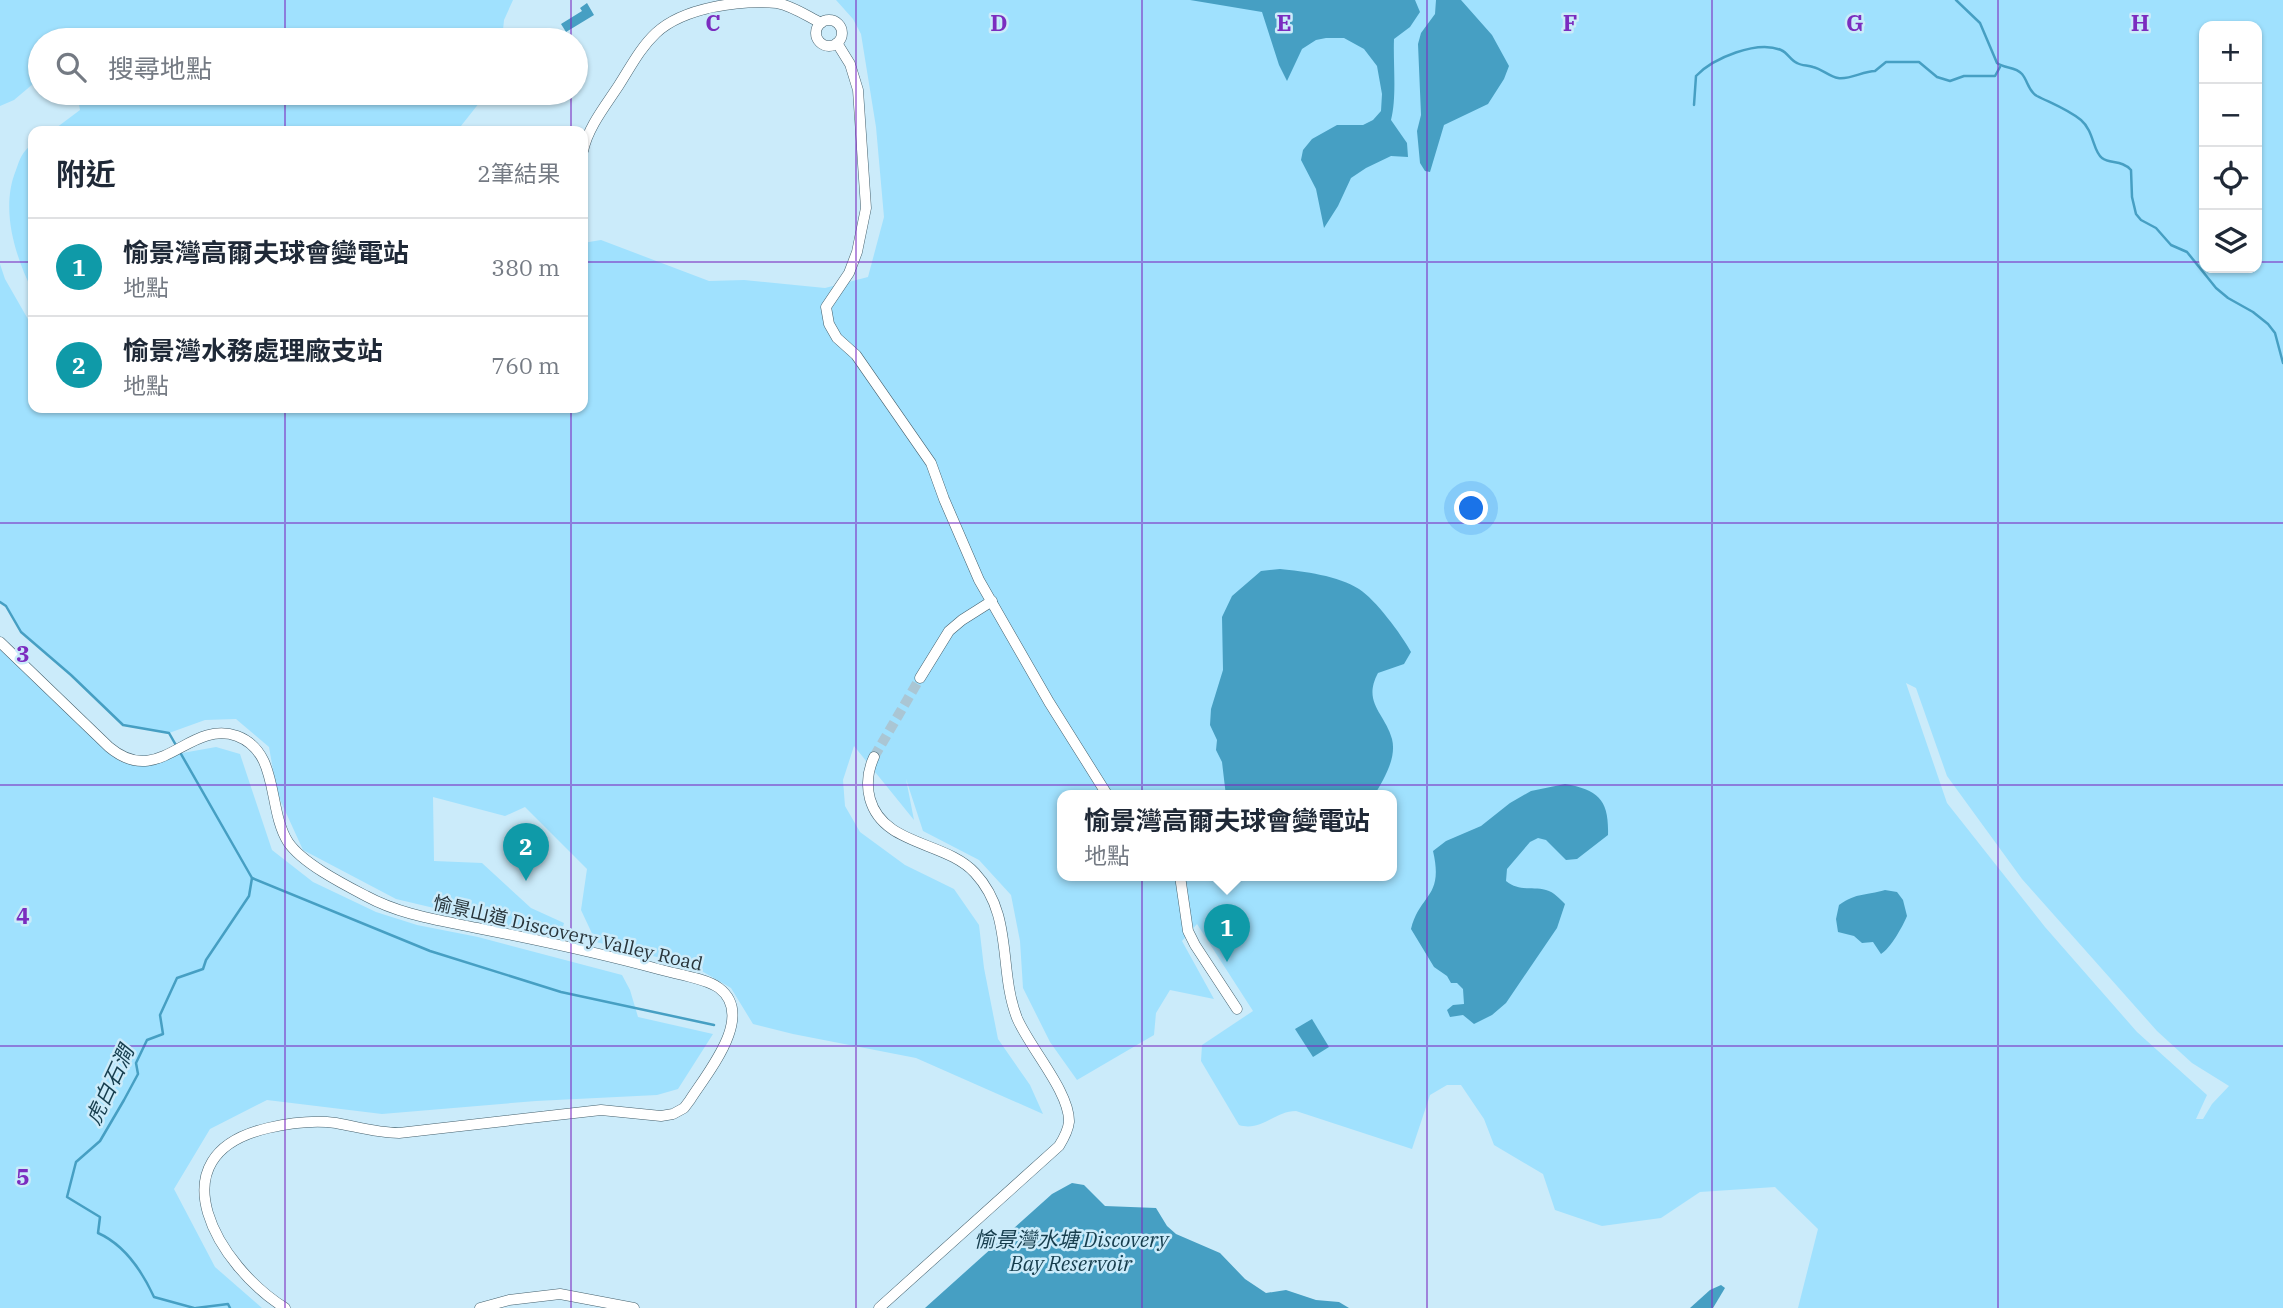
<!DOCTYPE html>
<html lang="zh-TW">
<meta charset="utf-8">
<style>
:root{--surface:#fff;--page:#f6f6f7;--text:#1f2937;--muted:#747a83;--line:#e0e1e3;--accent:#1a73e8}
body{margin:0;font-family:"IBM Plex Serif","Noto Sans TC",serif;background:var(--page);color:var(--text)}
.controls{position:absolute;right:21px;top:21px;display:grid;overflow:hidden;border-radius:14px;box-shadow:0 2px 5px #0004}
.controls button{width:63px;height:63px;display:grid;place-items:center;padding:0;border:0;border-bottom:2px solid var(--line);background:var(--surface);color:var(--text);font:35px sans-serif}
.you{position:absolute;left:1472px;top:509px;width:24px;height:24px;margin:-18px;border:5px solid #fff;border-radius:50%;background:#1a73e8;box-shadow:0 0 0 10px #1a73e833}
.badge{display:grid;place-items:center;width:46px;height:46px;border-radius:50%;background:var(--accent);color:#fff;font-size:23px;font-weight:700}
.pin{position:absolute;translate:-50% -58px;filter:drop-shadow(0 2px 4px #0008)}
.pin::after{content:'';position:absolute;top:37px;width:24px;height:21px;background:inherit;clip-path:polygon(0 0,100% 0,50% 100%)}
.popup{position:absolute;left:1057px;top:790px;width:340px;height:91px;box-sizing:border-box;display:grid;place-content:center;border-radius:14px;background:var(--surface);filter:drop-shadow(0 2px 5px #0005);font-size:23px;white-space:nowrap;color:var(--muted)}
.popup b{font-size:26px;color:var(--text)}
.popup::after{content:'';position:absolute;left:50%;top:100%;margin-left:-14px;border:14px solid transparent;border-top-color:var(--surface)}
.list{margin:0;padding:0;list-style:none}
h2{display:flex;justify-content:space-between;align-items:center;height:91px;margin:0;padding:0 28px;font-size:30px}
h2 small{font-size:23px;font-weight:400;color:var(--muted)}
.list li{display:grid;grid-template-columns:46px 1fr auto;gap:21px;align-items:center;box-sizing:border-box;height:98px;padding:0 28px;border-top:2px solid var(--line)}
.list b{display:block;font-size:26px;white-space:nowrap}
.list p{margin:0;font-size:23px;white-space:nowrap;color:var(--muted)}
.list em{font-size:23px;font-style:normal;color:var(--muted)}
.icon{flex:none;width:38px;height:38px;fill:none;stroke:currentColor;stroke-width:2;stroke-linecap:round;stroke-linejoin:round}
.map{position:relative;flex:none;width:2283px;height:1308px;overflow:hidden}
.search{position:absolute;background:var(--surface);box-shadow:0 2px 5px #0004;left:28px;top:28px;width:560px;height:77px;display:flex;align-items:center;gap:18px;box-sizing:border-box;padding:0 24px;border-radius:38px;color:var(--muted);font-size:26px}
.panel{position:absolute;background:var(--surface);box-shadow:0 2px 5px #0004;left:28px;top:126px;width:560px;height:287px;border-radius:14px}
.map>svg:first-child{display:block}
.green{fill:#a0e1fe;fill-rule:evenodd}
.water{fill:#469fc3}
.lines{fill:none;stroke-linecap:round;stroke-linejoin:round}
.stream{stroke:#469fc3;stroke-width:2.5}
.minor-tunnel{stroke:#aac6d4;stroke-width:10;stroke-dasharray:10 5;stroke-linecap:butt}
.minor-casing{stroke:#44606d;stroke-width:11}
.minor{stroke:#fff;stroke-width:10}
.grid{fill:none;stroke:#7b2cbf;stroke-width:2;stroke-opacity:0.55}
.labels{text-anchor:middle;dominant-baseline:central;stroke-width:5;stroke-linejoin:round;paint-order:stroke}
.street-label{font-size:19px;fill:#28343a;stroke:#cbebfa}
.water-label{font-size:21px;font-style:italic;fill:#163d4d;stroke:#cbebfa}
.grid-label{font-size:23px;text-anchor:middle;font-weight:bold;fill:#7b2cbf;stroke:#cbebfa;stroke-width:5;stroke-linejoin:round;paint-order:stroke}
</style>
<div class="map">
<svg width="2283" height="1308" viewBox="0 0 2283 1308">
<rect width="100%" height="100%" fill="#cbebfa"/>
<!-- green -->
<g class="green">
<polygon points="0,0 513,0 504,20 502,40 40,40 40,78 14,100 0,106"/>
<path d="M836,0H2283V1308H1798L1818,1229L1775,1187L1700,1192L1661,1218L1602,1226L1555,1210L1543,1174L1494,1145L1484,1119L1461,1085H1447L1430,1095L1412,1149L1296,1111C1275,1111 1261,1132 1239,1125L1201,1061L1202,1045L1253,1011L1197,924L1182,941L1214,999L1170,990L1156,1013L1154,1035L1077,1080L1050,1042L1023,988L1020,941L1011,895L979,860L923,831L906,779L914,820L854,746L843,780L845,806L860,832L905,865L954,889L979,925L984,968L998,1039L1030,1085L1043,1114L916,1058L793,1034L753,1024L731,988L693,966L596,942L581,910L587,869L525,807L505,816L433,797L434,861L482,863L531,908L564,923L560,938L396,899L303,850L277,793L269,747L236,719L205,720L169,733L123,725L71,675L21,632L7,606L0,602V264L5,279L33,328V408H583V243L601,240L709,281L744,280L825,288L868,277L884,217L876,127L861,34L853,19ZM2204,26H2257V268H2204ZM1906,683L1916,688L1947,776L2022,879L2157,1031L2192,1063L2229,1086L2212,1104L2203,1119H2196L2207,1095L2137,1032L2045,927L1947,803ZM1062,796H1392V876H1062Z"/>
<polygon points="77,93 487,93 457,131 52,131 80,110"/>
<path d="M33,144V292C15,256 0,209 16,170C20,159 22,151 33,144Z"/>
<polygon points="0,649 121,762 146,765 171,755 216,747 240,754 272,850 313,882 376,912 417,925 478,937 622,975 630,990 638,1017 713,1034 678,1089 657,1095 536,1101 382,1114 267,1100 210,1129 174,1189 215,1267 262,1308 0,1308"/>
</g>
<!-- water -->
<g class="water">
<path d="M1190,0H1415L1420,12L1410,27L1394,39C1393,64 1397,97 1391,120L1407,143L1408,157L1391,156L1366,168L1351,178L1338,206L1324,228L1316,189L1301,160L1303,150L1312,139L1337,125H1363L1373,120L1381,111L1382,94L1377,66L1364,49L1344,38H1326L1316,40L1302,49L1287,81L1279,65L1262,12Z"/>
<polygon points="1436,0 1461,0 1492,35 1509,66 1504,79 1488,104 1444,125 1430,172 1425,171 1420,163 1417,131 1421,115 1418,44 1421,33 1435,14"/>
<polygon points="587,3 594,15 566,32 561,24 582,11 580,8"/>
<path d="M1280,569C1303,571 1339,576 1359,589C1375,599 1402,635 1411,652L1404,664L1378,673C1362,703 1385,713 1392,739C1397,759 1383,780 1374,796H1226L1222,762L1216,750L1217,740L1210,725L1211,709L1223,670L1222,617L1232,596L1261,571Z"/>
<path d="M1565,784C1599,790 1609,800 1608,835L1577,859L1566,860L1546,840L1538,838L1530,842L1507,869L1506,881C1520,892 1531,886 1546,890C1554,892 1560,899 1565,904L1557,928L1506,1003L1492,1015L1474,1024L1463,1015L1450,1017L1447,1010L1453,1005L1464,1004L1463,989L1457,983H1451L1447,976L1434,967L1411,929C1420,893 1444,898 1433,851L1446,841L1481,826L1510,803L1531,791Z"/>
<path d="M1885,890L1897,892L1903,900L1907,916C1903,926 1890,949 1881,954L1873,942L1862,943L1854,936L1838,932L1836,919L1839,905C1858,892 1865,896 1885,890Z"/>
<polygon points="1312,1019 1329,1047 1313,1057 1295,1029"/>
<polygon points="1072,1183 1084,1185 1105,1206 1156,1208 1167,1226 1176,1234 1220,1253 1245,1279 1266,1293 1286,1290 1316,1300 1339,1302 1349,1308 925,1308 1052,1194"/>
<polygon points="1721,1285 1725,1288 1713,1308 1690,1308 1710,1290"/>
</g>
<g class="lines">
<!-- stream -->
<g class="stream">
<path d="M1956,0L1980,23L1997,63C2005,69 2015,66 2022,74C2028,81 2028,91 2037,96C2053,104 2067,109 2081,120C2094,131 2093,152 2102,158C2110,164 2122,160 2131,170L2132,197L2136,214L2141,220L2156,228L2171,245L2187,252L2216,288L2228,298L2253,312L2268,324L2275,333L2283,363"/>
<path d="M1694,105L1696,76C1713,58 1757,40 1781,50C1788,53 1791,61 1797,63C1802,66 1808,65 1813,67C1822,69 1830,77 1838,78C1850,80 1863,71 1875,71L1886,62H1919L1937,77L1950,81L1964,76H1995L2000,67"/>
<polyline points="0,602 6,606 21,632 71,675 123,725 169,733 252,878 430,951 561,992 714,1025"/>
<path d="M194,1308L154,1297C142,1271 125,1245 98,1233L100,1217L67,1197L76,1162L100,1141L124,1100L138,1074L136,1063L147,1040L163,1034L160,1015L177,978L203,969L206,960L249,896L252,878"/>
<polyline points="196,1308 228,1304 230,1308"/>
</g>
<!-- minor-tunnel -->
<polyline class="minor-tunnel" points="874,757 920,678"/>
<defs>
<g id="minor">
<circle cx="829" cy="33" r="13"/>
<polyline points="837,43 850,64 858,90 866,208 857,252 849,273 826,307 829,324 837,338 856,355 931,463 944,499 979,580 1049,702 1108,796"/>
<path d="M583,151C588,127 606,105 619,85C630,68 640,48 656,33C684,7 740,0 777,3C793,6 807,16 821,23"/>
<path d="M0,642L109,747C160,790 188,719 237,736C280,752 267,809 288,842C302,863 343,884 366,896C401,915 439,920 477,928C538,940 599,953 658,969C675,974 706,978 719,988C756,1016 707,1073 690,1100L684,1108L673,1114L661,1116L601,1110L399,1133C378,1133 358,1127 336,1123C313,1120 290,1123 268,1128C151,1155 219,1267 285,1308"/>
<polyline points="920,678 949,631 962,620 992,601"/>
<path d="M874,757C868,770 866,784 870,799C883,846 946,841 975,873C1014,915 998,969 1017,1018C1029,1047 1070,1092 1069,1122C1068,1131 1064,1138 1059,1146L879,1308"/>
<polyline points="1180,876 1188,931 1195,945 1237,1009"/>
<polyline points="480,1308 509,1300 560,1294 634,1308"/>
</g>
</defs>
<!-- minor casing -->
<use href="#minor" class="minor-casing"/>
<!-- minor -->
<use href="#minor" class="minor"/>
</g>
<!-- grid -->
<path class="grid" d="M285,0V40M571,0V40M856,0V1308M1142,0V1308M1427,0V1308M1712,0V1308M1998,0V1308M285,93V131M571,93V131M0,262H33M583,262H2204M2257,262H2283M285,408V1308M571,408V1308M0,523H2283M0,785H2283M0,1046H2283"/>
<g class="labels">
<!-- street labels -->
<g class="street-label">
<text transform="translate(568 933) rotate(13)">愉景山道 Discovery Valley Road</text>
</g>
<!-- water labels -->
<g class="water-label">
<text transform="translate(109 1085) rotate(-65)">虎白石澗</text>
<text x="1071" y="1239">愉景灣水塘 Discovery<tspan x="1071" dy="24">Bay Reservoir</tspan></text>
</g>
</g>
<g class="grid-label">
<text x="713" y="31">C</text>
<text x="999" y="31">D</text>
<text x="1284" y="31">E</text>
<text x="1570" y="31">F</text>
<text x="1855" y="31">G</text>
<text x="2140" y="31">H</text>
<text x="23" y="662">3</text>
<text x="23" y="924">4</text>
<text x="23" y="1185">5</text>
</g>
</svg>
<div class="controls">
<button>+</button>
<button>−</button>
<button><svg class="icon" aria-label="locate" viewBox="0 0 24 24"><circle cx="12" cy="12" r="6"/><path d="M12 2v4M12 18v4M2 12h4M18 12h4"/></svg></button>
<button><svg class="icon" aria-label="layers" viewBox="0 0 24 24"><path d="M12 4l9 5-9 5-9-5zM3 14l9 5 9-5"/></svg></button>
</div>
<div class="you"></div>
<div class="pin badge" style="left:1227px;top:962px;background:#0f9aa8">1</div>
<div class="popup"><b>愉景灣高爾夫球會變電站</b>地點</div>
<div class="pin badge" style="left:526px;top:881px;background:#0f9aa8">2</div>
<div class="search"><svg class="icon" aria-label="search" viewBox="0 0 24 24"><circle cx="10" cy="10" r="6"/><path d="M15 15l6 6"/></svg>搜尋地點</div>
<section class="panel">
<h2>附近<small>2筆結果</small></h2>
<ul class="list">
<li><span class="badge" style="background:#0f9aa8">1</span><div><b>愉景灣高爾夫球會變電站</b><p>地點</p></div><em>380 m</em></li>
<li><span class="badge" style="background:#0f9aa8">2</span><div><b>愉景灣水務處理廠支站</b><p>地點</p></div><em>760 m</em></li>
</ul>
</section>
</div>
